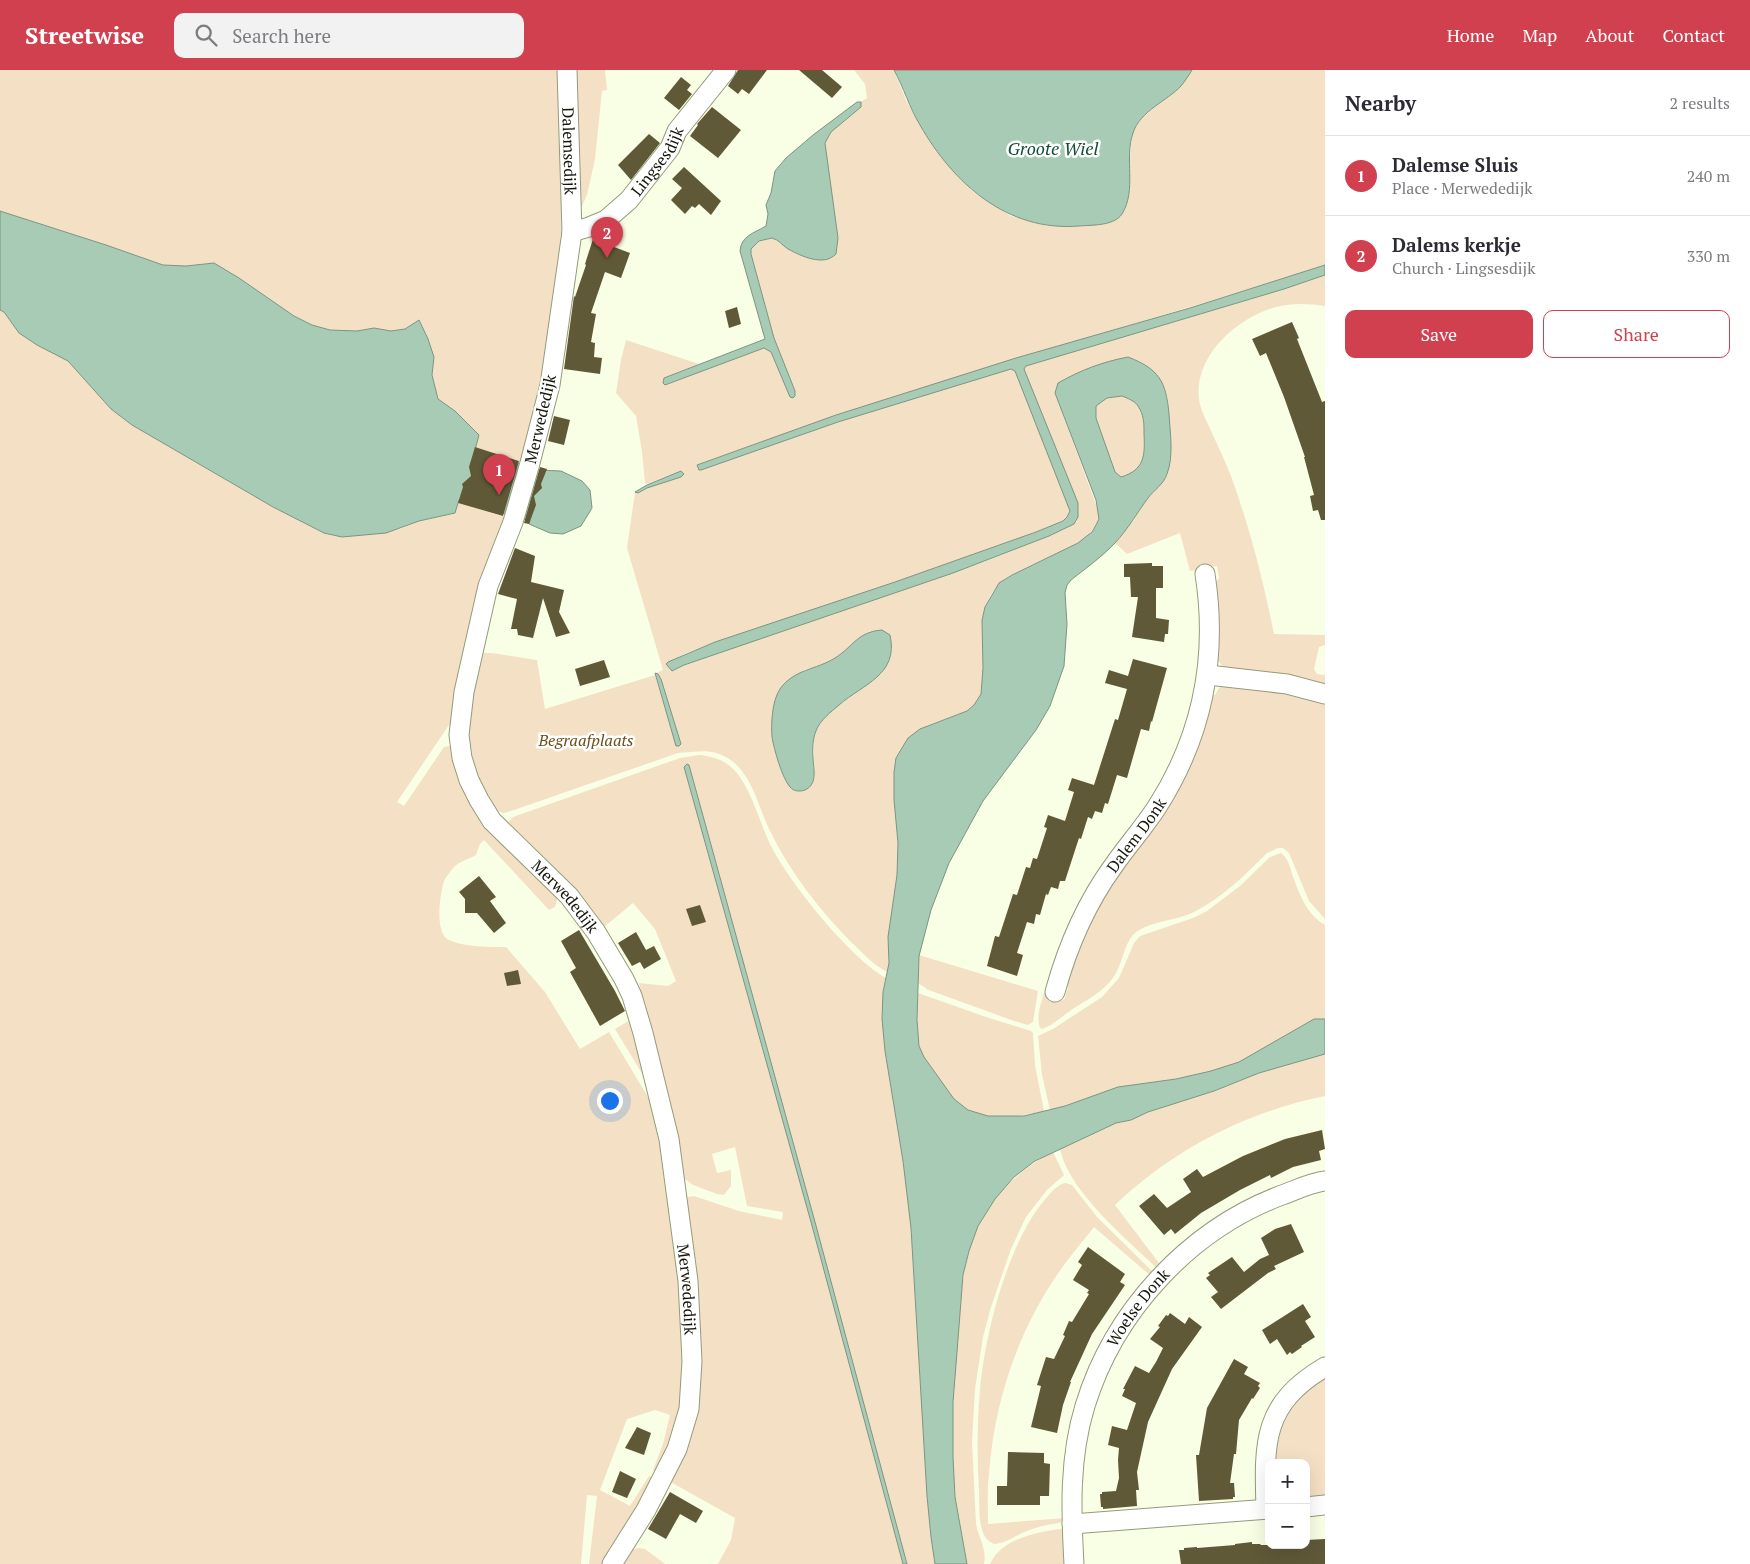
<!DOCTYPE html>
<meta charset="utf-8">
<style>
:root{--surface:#fff;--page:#f2f2f3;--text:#2b2b33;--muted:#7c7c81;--line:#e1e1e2;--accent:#d0404f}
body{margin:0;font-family:"PT Serif",serif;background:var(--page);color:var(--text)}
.controls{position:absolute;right:15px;bottom:15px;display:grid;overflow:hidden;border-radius:10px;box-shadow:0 5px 20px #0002}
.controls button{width:45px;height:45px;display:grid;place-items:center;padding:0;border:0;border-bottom:1px solid var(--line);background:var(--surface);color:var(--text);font:25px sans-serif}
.you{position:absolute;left:609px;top:1030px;width:18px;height:18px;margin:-12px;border:4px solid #fff;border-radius:50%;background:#1a73e8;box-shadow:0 0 0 8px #1a73e833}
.badge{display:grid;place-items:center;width:32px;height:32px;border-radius:50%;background:var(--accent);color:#fff;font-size:16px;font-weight:700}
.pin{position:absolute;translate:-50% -41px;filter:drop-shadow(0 1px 2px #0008)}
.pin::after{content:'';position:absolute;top:26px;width:18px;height:15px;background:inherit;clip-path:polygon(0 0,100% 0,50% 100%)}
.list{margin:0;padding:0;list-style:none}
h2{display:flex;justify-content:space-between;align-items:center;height:65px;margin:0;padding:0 20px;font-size:21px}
h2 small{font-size:16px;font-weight:400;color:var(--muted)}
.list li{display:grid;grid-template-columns:32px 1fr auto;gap:15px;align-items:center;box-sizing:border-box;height:80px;padding:0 20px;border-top:1px solid var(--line)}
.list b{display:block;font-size:19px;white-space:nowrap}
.list p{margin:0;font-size:16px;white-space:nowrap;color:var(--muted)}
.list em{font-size:16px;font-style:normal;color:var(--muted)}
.actions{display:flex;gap:10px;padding:15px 20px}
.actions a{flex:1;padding:11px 0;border:1px solid var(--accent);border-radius:10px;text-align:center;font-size:18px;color:var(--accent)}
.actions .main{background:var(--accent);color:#fff}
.icon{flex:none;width:28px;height:28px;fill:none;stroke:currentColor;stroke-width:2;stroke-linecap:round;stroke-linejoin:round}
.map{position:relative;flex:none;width:1325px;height:1494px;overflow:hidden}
header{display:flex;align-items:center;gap:30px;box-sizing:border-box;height:70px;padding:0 25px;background:var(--accent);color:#fff}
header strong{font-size:24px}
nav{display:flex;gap:28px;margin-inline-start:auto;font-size:18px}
.search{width:350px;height:45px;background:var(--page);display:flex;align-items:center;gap:12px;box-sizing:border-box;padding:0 18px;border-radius:10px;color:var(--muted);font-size:19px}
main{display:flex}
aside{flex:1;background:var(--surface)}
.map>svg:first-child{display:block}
.green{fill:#f4e1c5;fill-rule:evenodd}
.water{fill:#a7cbb5;stroke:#7b9582;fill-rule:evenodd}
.building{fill:#5f5938}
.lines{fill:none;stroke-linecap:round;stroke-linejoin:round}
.street-casing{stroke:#949b7c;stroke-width:21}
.street{stroke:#fff;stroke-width:19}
.labels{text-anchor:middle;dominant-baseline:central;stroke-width:5;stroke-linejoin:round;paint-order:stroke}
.street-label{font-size:16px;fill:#14160a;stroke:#fff}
.park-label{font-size:16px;font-style:italic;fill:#6c4e19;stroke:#fff}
.water-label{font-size:18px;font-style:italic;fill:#124f32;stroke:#fff}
</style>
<header>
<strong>Streetwise</strong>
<div class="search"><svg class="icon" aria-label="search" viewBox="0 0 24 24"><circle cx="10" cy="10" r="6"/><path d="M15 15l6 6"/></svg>Search here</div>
<nav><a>Home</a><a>Map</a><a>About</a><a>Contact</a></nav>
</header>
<main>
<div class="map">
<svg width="1325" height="1494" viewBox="0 0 1325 1494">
<rect width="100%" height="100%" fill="#f8ffe4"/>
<!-- green -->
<g class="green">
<polygon points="0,0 558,0 562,132 561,179 533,361 523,392 475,377 479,365 455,341 438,329 432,305 434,287 428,269 419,250 405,259 391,261 374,258 357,261 331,260 312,255 294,246 239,208 214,193 186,196 163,195 106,175 0,141"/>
<polygon points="570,0 605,0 607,20 602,21 595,89 587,125 577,147"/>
<path d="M854,0H894L906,30L919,54L972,121L1011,146L1049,156L1128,123L1131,74L1133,61L1142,48L1181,15L1192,0H1325V195C1116,262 903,318 697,395L701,400L838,352L1011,299L1015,300L1070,441L1067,447L1063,451L1012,471L895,512L715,572L684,584L666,594L672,601L684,595L986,491L1049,466L1074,454L1077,451L1024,299L1026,296L1284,219L1325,205V236C1312,234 1300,233 1287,235C1245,240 1193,283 1199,329C1200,340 1207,351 1211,361C1218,376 1225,391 1231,406C1250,459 1263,509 1274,564L1325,565V575L1319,577L1314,599L1317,604L1325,605V616L1229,600L1223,597L1217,589L1214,514L1219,508L1217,496L1190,501L1180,463L1127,484L1115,473L1134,450L1142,435L1167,406L1169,398L1170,375L1167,324L1055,323L1098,440L1099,449L1096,455L1086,468C1067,480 1045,488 1025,498C1016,503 1005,507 999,514C964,551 999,604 975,634C966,645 948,648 934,653C925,657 916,662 908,668L894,730L898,773L897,805L888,867L889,893L887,902C873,895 862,882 850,871C818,838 790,802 770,761C759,739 753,707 732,691C713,677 699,682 678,683L514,740L504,743L495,740L483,724L466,672L477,589L484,583H492L537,590L545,639L655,605L676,675H680L681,674L661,609L656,603L663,600L627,478L635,422L638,423L681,401L647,414L645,413L642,382L636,346L616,323L621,290L626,270L699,294L664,308L666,315L764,278L771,282L790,326H795V321L774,268L751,184V179L759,171L772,168L804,186L831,189L836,184L837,179L825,73L831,62L861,37L860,32L867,28L865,14ZM870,561L883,602C861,621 821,637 814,669C812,681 815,692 814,704C814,709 810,714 808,718C802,721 795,723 790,717C781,707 775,681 772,668L804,600C818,597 830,592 841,584C851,577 859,568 870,561Z"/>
<path d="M0,240L4,242L19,263L37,275L68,291L111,339L132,355L273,437L324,463L400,459L419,451L455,443L458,433L505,447L455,646L397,732L404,736L444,677L450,676L455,678L464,711L558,827L555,837L549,840L484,770L480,774L476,785C469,789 458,792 453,798C450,802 446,807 444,811C440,824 434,863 449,870C463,877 490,877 506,877L545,922L580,979L609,962L657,1042L683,1239V1331L659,1403L653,1400L663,1374L670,1345L655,1340L627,1349L600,1420L630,1436L649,1406L656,1410L606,1494H589L597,1426L587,1425L581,1494H0Z"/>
<path d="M1122,326C1127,328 1135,331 1138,336C1144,344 1144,353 1144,363C1145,385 1145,400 1121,407L1115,402L1096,348V336L1107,328Z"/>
<path d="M1224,616L1280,623L1325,635V849L1309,831L1289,783L1283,778H1278L1267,783C1245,805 1222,828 1194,842C1177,851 1146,851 1133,865C1124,875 1123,891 1116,903C1105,922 1087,929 1070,941C1061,947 1051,957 1041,959C1035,949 1041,933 1044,923L1064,930L1068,918L1064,911L1082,865L1210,624L1215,625L1219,618Z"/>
<path d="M699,685C713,686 727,691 736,702C751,719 760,753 770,774C788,811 850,888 886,908L883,922L885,981L903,1091L911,1158L927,1426L931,1467L935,1494H907L815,1152L689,695L687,694L684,697L811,1152L903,1494H718L731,1470L735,1448L667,1410L700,1297V1249L685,1130L688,1127L694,1126L739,1141L782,1150L783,1142L747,1136L735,1077L712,1084L717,1103L731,1100V1116L724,1125L717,1124L693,1115L685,1109L681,1101L673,1055L639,913L668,916L676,911L655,859L633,833L604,857L508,753L513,747L680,688Z"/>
<path d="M1281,783C1288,788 1290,797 1292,804C1299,823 1306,844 1325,855V949H1314L1307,953L1239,992L1211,1001L1176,1009L1118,1017L1065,1036L1050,1040L1042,1005L1038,966L1053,959L1102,927L1119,908L1134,873L1140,866L1193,848L1207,841L1240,816L1270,787Z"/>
<polygon points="919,885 1038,921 1033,952 1028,955 1014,951 926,919 926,918 919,914"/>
<path d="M918,923L986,947L1031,961L1033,963L1035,995L1044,1041C1020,1047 992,1051 968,1040C956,1034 947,1021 939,1010C932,1000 922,989 919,977C916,962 918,938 918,923Z"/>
<polygon points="632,949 649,1015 615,959"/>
<path d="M1325,984V1026C1246,1042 1174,1079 1115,1135L1162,1197L1159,1200C1128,1170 1069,1122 1060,1079L1116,1053L1131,1050L1148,1042L1214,1021L1259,1003Z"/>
<path d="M1053,1082L1064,1105L1047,1120L1026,1147L1011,1179L991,1237L983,1267L975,1319L972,1372L976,1454C979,1469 987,1479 984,1494H967C963,1472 957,1449 955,1427C948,1369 954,1309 959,1252C962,1220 963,1184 978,1155C996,1123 1021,1098 1053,1082Z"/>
<path d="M1066,1113L1072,1115L1097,1147L1155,1204L1152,1207L1094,1157C1080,1175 1065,1192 1053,1211C1015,1269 994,1336 989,1404C987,1420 988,1437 988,1454L1065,1448V1452C1052,1454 1039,1456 1027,1461C1016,1465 1005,1474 994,1474C976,1467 980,1437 979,1422C977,1388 977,1354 980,1320C985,1262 1009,1168 1048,1126C1053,1120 1059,1114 1066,1113Z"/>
<polygon points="1325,1305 1325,1430 1306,1431 1306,1393 1270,1393 1280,1351 1301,1324"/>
<path d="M1066,1458L1068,1494H990C1002,1467 1040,1462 1066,1458Z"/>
<polygon points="640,1478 645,1479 665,1494 619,1494 632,1479"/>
</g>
<!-- water -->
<g class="water">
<path d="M894,0H1192C1189,5 1185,11 1181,16C1167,31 1140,41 1133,63C1124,88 1137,120 1122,144C1114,156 1092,155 1079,156C1007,162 953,113 920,55C909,37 904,18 894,0Z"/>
<path d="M857,32H861V37L831,62L825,73L838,168L836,184C824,197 801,186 788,179C782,175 779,170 772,168L759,171L751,179V184L774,268L795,321V326L793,328L790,327L771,282L764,278L665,315L663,313L664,308L765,269L740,181C741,166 754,163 766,156L768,144L766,135L771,123L775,101L786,88L813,65Z"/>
<polygon points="0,141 106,175 163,195 186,196 214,193 239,208 294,246 312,255 330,260 357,261 374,258 391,261 405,259 419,250 428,269 434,287 432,305 438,329 455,341 479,365 475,380 538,400 561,401 582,411 590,420 592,438 581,456 563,464 550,463 529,454 530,451 459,430 455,443 419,451 386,463 342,467 324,463 273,437 132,355 111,339 68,291 37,275 19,263 4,242 0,240"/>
<polygon points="1325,195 1325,205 1284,219 1026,296 1024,299 1078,433 1078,447 1074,454 1049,466 953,503 684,595 672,601 666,594 668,592 715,572 895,512 1036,462 1063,451 1067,447 1070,441 1015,301 1011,299 838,352 701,400 699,400 697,395 836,345 1016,288 1190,238"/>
<path d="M1128,287C1159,299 1166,311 1169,344C1170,362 1174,386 1167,404C1164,414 1154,420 1148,428C1137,443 1128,459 1115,473C1102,487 1086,498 1071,510L1067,515L1065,523L1067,554L1064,596L1050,636L1036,660L983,731L949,793L931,840L919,886L917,950L919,976L924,987L954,1029L968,1040L988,1046H1024L1065,1036L1118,1017L1176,1009L1211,1001L1239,992L1307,953L1314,949H1325V984L1259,1003L1214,1021L1148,1042L1131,1050L1116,1053L1035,1091L1014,1107L995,1129L978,1156L969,1181L963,1205L957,1282L953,1332V1387L955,1427L967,1494H935L931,1467L927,1426L911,1158L903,1091L885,981L882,949L883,922L889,893L888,867L897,805L898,773L894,730V702L896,688L908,668L920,659L967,641L974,635L981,624L983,598L982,550L985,537L999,513L1012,505L1078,473L1092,462L1096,455L1099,449L1096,430L1055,323L1058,313C1081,300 1102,292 1128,287ZM1122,326C1127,328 1135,331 1138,336C1144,345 1144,353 1144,363C1145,385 1145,400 1121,407L1115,402L1096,348V336L1107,328Z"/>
<polygon points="681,401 684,404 681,407 647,418 638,423 635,422 647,415"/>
<path d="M882,560L890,565C899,605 863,614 839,635C831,642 820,650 816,661C813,668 812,679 813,687C813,697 818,712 807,719C802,722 794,722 790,717C782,708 774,679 772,667C771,653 772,631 780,619C794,599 816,600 835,588C854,576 857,562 882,560Z"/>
<polygon points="655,603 658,604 661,609 681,674 679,676 676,676"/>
<polygon points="687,694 689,695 815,1152 907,1494 903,1494 811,1152 684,697"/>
</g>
<!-- building -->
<g class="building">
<polygon points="738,0 767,0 749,24 742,19 738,24 728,16"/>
<polygon points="799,0 822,0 842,17 832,28"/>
<polygon points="681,7 691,15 687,20 692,24 679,40 664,28"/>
<polygon points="712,37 741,60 718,88 690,66 698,55 697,54"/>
<polygon points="649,64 660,73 631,110 618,95"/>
<polygon points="684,97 721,131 711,145 699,134 695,138 692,136 685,144 671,130 682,118 672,109"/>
<polygon points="593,169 630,183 621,208 605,202 591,243 596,244 591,272 595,273 594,287 602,288 600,304 564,299 574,226 575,227 586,195 585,194"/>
<polygon points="737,237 741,254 729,258 725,241"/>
<polygon points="1292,252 1299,268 1297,269 1322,332 1325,331 1325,450 1321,450 1318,440 1313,441 1310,426 1314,425 1304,387 1305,387 1284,327 1266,283 1260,286 1252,269"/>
<polygon points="554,346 570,350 564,375 548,371"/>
<polygon points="475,377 519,391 503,446 458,433 463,417 462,414 471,406 469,397"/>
<polygon points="540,397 547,399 541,414 542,418 534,426 536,435 529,454 524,453"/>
<polygon points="515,478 535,486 531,512 564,520 559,542 570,563 556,567 543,528 533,568 518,565 517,559 511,559 517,529 498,524"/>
<polygon points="1152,493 1152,496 1163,496 1163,518 1156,518 1156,548 1169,550 1168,564 1165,564 1164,572 1132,567 1138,527 1131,527 1130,507 1124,507 1124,494"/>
<polygon points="1133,589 1167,598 1152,652 1151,651 1149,661 1141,659 1127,708 1117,705 1108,734 1105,733 1102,743 1095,741 1092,749 1088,747 1081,769 1079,768 1065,811 1060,811 1058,819 1051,817 1048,825 1046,824 1040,845 1036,844 1034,854 1027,852 1017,883 1023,885 1017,906 987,896 995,866 999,867 1013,824 1017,825 1026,797 1030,798 1033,788 1037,789 1047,758 1044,757 1048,745 1065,751 1074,722 1068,720 1072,708 1094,715 1115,649 1118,650 1127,619 1105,613 1109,600 1128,606"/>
<polygon points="604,590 610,607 580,616 575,599"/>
<polygon points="479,806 496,827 490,831 506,853 494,863 477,843 465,843 465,829 459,822"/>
<polygon points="700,835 706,852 692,856 686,839"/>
<polygon points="579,860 615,921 625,941 600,956 570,902 576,898 561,871"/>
<polygon points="636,862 646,880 654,876 661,889 644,899 640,892 632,896 618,873"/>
<polygon points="518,900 521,914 507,916 504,903"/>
<polygon points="1322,1060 1325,1079 1319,1081 1321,1090 1293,1097 1271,1108 1270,1105 1240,1120 1201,1143 1175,1164 1171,1159 1164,1165 1139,1136 1154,1124 1167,1138 1191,1122 1183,1109 1197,1099 1203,1107 1243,1086 1285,1069"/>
<polygon points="1291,1154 1304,1182 1274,1196 1276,1199 1268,1203 1221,1239 1211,1227 1218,1222 1206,1208 1210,1205 1208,1203 1232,1187 1244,1202 1260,1189 1269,1185 1261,1168 1275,1159"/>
<polygon points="1088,1177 1125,1204 1120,1212 1125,1215 1092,1264 1070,1312 1071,1312 1063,1335 1057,1363 1031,1357 1041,1316 1037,1315 1046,1287 1054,1289 1065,1266 1063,1265 1069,1251 1072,1252 1089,1224 1087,1223 1089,1220 1073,1210 1082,1195 1078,1192"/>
<polygon points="1303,1234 1311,1247 1305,1251 1315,1267 1301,1276 1302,1277 1292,1284 1290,1282 1287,1285 1277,1269 1270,1274 1262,1260"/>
<polygon points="1170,1243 1185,1254 1189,1247 1202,1257 1172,1299 1148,1352 1137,1402 1139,1420 1136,1420 1137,1436 1103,1439 1103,1437 1101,1437 1100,1424 1102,1424 1102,1422 1116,1421 1119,1408 1118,1390 1119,1378 1108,1375 1112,1356 1127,1360 1136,1333 1122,1326 1125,1319 1123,1319 1135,1296 1149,1303 1156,1292 1163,1278 1150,1269 1160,1257 1158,1256 1166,1245 1168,1246"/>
<polygon points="1234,1289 1248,1297 1244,1304 1260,1313 1258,1316 1260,1318 1253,1329 1252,1328 1239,1350 1236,1384 1234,1384 1230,1413 1234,1413 1235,1427 1233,1427 1233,1429 1199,1431 1196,1385 1199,1385 1207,1338"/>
<polygon points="637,1357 651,1363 644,1385 625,1378"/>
<polygon points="1008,1382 1044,1383 1044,1393 1050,1394 1049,1426 1040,1426 1040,1435 997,1435 997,1416 1007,1416"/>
<polygon points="620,1401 636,1409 627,1428 612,1422"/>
<polygon points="670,1422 703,1441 696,1453 680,1444 666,1469 648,1459"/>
<polygon points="1325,1469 1325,1494 1181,1494 1179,1480 1184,1480 1184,1478 1197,1477 1197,1478 1235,1475 1235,1474 1252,1472 1252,1474 1260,1474 1261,1475 1306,1475 1306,1470"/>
</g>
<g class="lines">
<defs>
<g id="street">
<path id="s1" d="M567,0L572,162L550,315L530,393L513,452L488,516L464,622L459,665L462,688L469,710L479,730L492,751L569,826L596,862L624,909L632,926L643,963L669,1069L688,1211L692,1291L689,1339L677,1379L646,1440L612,1494"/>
<path id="s2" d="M572,162L589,157L606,150L629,130L670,78L677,61L726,0"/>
<polyline points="1208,605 1287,614 1325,624"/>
<path id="s3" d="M1055,922C1067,878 1087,832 1114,795C1128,775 1144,757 1157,737C1203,665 1218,588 1205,504"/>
<polyline points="1306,1437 1325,1435"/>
<path d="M1266,1439C1264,1373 1262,1334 1325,1297"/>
<polyline points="1072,1454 1269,1439"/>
<path id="s4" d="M1074,1494C1071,1441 1069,1388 1085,1336C1114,1241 1189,1160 1282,1125C1296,1120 1310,1113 1325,1111"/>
</g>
</defs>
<!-- street casing -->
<use href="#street" class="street-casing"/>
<!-- street -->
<use href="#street" class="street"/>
</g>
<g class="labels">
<!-- street labels -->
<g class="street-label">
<text stroke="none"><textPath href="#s1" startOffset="81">Dalemsedijk</textPath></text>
<text stroke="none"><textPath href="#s2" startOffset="115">Lingsesdijk</textPath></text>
<text transform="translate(540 349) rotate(-77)">Merwededijk</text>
<text stroke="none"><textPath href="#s3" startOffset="178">Dalem Donk</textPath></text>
<text stroke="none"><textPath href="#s1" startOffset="878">Merwededijk</textPath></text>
<text stroke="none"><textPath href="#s1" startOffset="1298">Merwededijk</textPath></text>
<text stroke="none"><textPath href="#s4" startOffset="272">Woelse Donk</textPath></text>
</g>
<!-- park labels -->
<g class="park-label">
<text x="586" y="670">Begraafplaats</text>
</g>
<!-- water labels -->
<g class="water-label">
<text x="1053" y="78">Groote Wiel</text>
</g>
</g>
</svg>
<div class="controls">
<button>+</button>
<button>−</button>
</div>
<div class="you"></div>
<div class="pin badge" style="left:499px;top:425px">1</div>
<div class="pin badge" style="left:607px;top:188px">2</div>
</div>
<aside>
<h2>Nearby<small>2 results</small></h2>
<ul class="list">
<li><span class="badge">1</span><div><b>Dalemse Sluis</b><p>Place · Merwededijk</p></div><em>240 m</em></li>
<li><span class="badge">2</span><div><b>Dalems kerkje</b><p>Church · Lingsesdijk</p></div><em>330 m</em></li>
</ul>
<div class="actions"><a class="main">Save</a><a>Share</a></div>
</aside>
</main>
